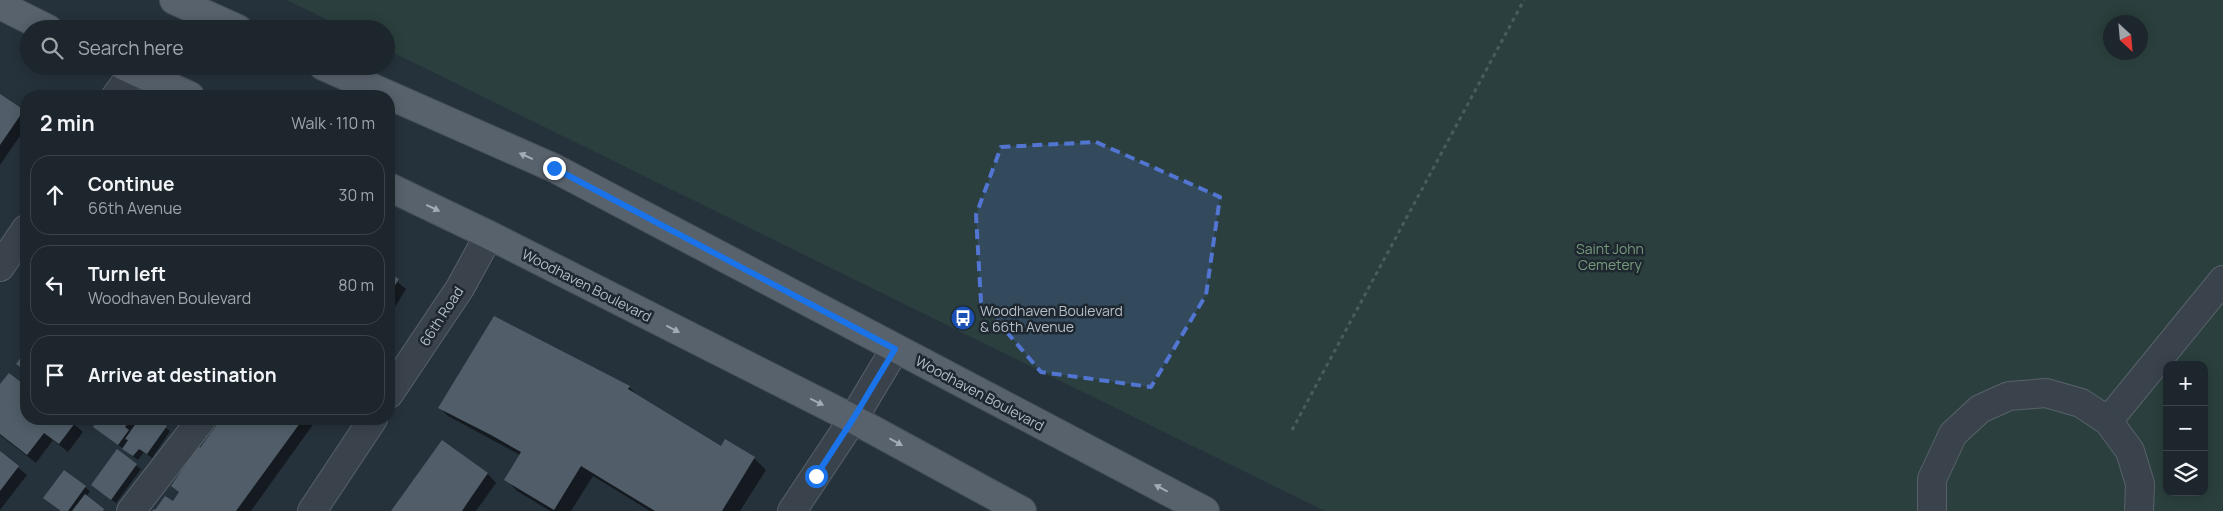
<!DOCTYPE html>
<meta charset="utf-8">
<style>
:root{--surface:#1c262c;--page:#293238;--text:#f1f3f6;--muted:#a0a5a9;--line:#3a4348}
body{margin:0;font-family:Manrope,sans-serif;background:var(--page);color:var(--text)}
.controls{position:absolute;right:15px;bottom:15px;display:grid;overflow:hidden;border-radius:10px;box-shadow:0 2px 12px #0003}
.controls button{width:45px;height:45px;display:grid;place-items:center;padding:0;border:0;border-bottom:1px solid var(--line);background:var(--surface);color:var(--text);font:25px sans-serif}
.compass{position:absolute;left:2103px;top:15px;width:45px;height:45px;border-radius:50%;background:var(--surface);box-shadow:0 2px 12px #0003;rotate:154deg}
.stop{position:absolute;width:15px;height:15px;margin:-11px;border:4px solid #1a73e8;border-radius:50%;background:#fff}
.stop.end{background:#1a73e8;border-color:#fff;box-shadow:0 1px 5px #0008}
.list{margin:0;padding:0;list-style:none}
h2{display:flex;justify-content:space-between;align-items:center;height:65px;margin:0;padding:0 20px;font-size:21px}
h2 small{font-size:16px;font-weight:400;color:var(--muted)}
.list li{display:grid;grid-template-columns:32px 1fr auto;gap:15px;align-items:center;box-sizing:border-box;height:80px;margin:0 10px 10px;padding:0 10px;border:1px solid var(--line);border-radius:20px}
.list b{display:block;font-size:19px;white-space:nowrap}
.list p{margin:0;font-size:16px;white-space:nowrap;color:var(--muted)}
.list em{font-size:16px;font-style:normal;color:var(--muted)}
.icon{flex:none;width:28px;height:28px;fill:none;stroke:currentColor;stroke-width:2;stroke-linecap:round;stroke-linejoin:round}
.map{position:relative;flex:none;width:2223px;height:511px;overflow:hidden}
.search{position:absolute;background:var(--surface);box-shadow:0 2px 12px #0003;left:20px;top:20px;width:375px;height:55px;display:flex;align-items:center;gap:12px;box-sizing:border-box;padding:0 18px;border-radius:28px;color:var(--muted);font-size:19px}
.panel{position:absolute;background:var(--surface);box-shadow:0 2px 12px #0003;left:20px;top:90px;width:375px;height:335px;border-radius:20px}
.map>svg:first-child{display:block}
.green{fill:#2b403e;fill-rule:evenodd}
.shadow{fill:#0007}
.building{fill:#515e69}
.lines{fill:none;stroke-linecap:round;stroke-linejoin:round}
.minor-casing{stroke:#58616a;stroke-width:30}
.major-casing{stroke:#464f58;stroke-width:30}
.path{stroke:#4a5d5d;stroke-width:3;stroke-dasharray:4 4;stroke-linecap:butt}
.minor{stroke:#3a434c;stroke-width:28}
.major{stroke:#58626c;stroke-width:28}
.oneway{fill:#a2acb5}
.route{stroke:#1a73e8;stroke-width:6}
.marked{fill:#5275d2;fill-opacity:0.2;stroke:#5275d2;stroke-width:4;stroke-dasharray:10 6;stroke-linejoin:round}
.labels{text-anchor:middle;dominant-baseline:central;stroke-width:5;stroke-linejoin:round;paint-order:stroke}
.park-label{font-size:14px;fill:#769b7a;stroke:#1f2831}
.street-label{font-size:14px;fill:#b5bec7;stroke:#1f2831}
.poi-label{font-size:14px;fill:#b5bec7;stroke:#1f2831;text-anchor:start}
</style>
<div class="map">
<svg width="2223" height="511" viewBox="0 0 2223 511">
<rect width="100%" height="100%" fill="#26323b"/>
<!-- green -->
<path class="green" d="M287,0H2223V511H1325L386,49V29H346ZM2110,22H2140V52H2110ZM2167,365H2204V492H2167Z"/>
<!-- shadow -->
<g class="shadow">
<polygon points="0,95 26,114 26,127 0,165"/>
<polygon points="389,275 406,289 390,315 389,315"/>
<polygon points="9,374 26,388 26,419 68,419 83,432 68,452 53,440 36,463 0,435 0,386"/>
<polygon points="629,387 638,396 721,447 754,458 766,470 740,511 650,511 593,476 571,511 550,511 517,491 506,479 520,455 448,416 439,407"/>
<polygon points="101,419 137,419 139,421 141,419 154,419 170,431 152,458 144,452 138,460 95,427"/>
<polygon points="223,419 317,419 251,511 155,511 173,503 180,493 200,450"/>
<polygon points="443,442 488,474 496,483 476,511 393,511"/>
<polygon points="117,451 141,469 116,503 97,489"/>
<polygon points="0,453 27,475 0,510"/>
<polygon points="64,471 90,491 86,497 104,511 61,511"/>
</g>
<!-- building -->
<g class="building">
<polygon points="0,94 24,110 0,145"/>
<polygon points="389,273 399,279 389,295"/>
<polygon points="494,316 630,386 628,389 721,446 725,439 755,457 722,511 655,511 581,466 554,510 504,480 521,452 491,435 438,408"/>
<polygon points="26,350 26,371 16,364"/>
<polygon points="9,373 26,386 26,419 70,419 75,423 59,444 44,433 27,455 0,434 0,384"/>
<polygon points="99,419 131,419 125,427 129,430 118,445 93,427"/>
<polygon points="139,419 156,419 167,426 147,454 139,449 133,456 122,449 128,440 125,439"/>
<polygon points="221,419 303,419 236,511 152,511 154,509 155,510 165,496 173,501 179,492 171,486 198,446 200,448"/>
<polygon points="442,440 488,473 472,496 462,511 391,511"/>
<polygon points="117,449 137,464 111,500 91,485"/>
<polygon points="0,451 19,466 0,491"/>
<polygon points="64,470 86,486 68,511 61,511 43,498"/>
<polygon points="85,494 104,509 103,511 72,511"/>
</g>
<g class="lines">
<defs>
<g id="minor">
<polyline points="116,96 134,71"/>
<polyline points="0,267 26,229"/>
<polyline points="389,394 460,288 489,235"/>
<polyline points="2108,421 2223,280"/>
<polyline points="131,511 202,419"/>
<polyline points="312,511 373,419"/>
<polyline points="792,511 853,419 895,349"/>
<polyline points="1932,511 1932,479 1953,434 1980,409 2009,396 2046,393 2081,403 2108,421 2130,451 2140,484 2139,511"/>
</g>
<g id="major">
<polyline points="174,0 238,29"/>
<polyline points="0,5 48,29"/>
<polyline points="124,66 190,96"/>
<polyline points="323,66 554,168 1205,511"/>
<polyline points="389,187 489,235 853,419 1022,511"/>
</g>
</defs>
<!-- minor casing -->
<use href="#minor" class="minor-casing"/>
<!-- major casing -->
<use href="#major" class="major-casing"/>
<!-- path -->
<polyline class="path" points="1292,430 1524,0"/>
<!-- minor -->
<use href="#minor" class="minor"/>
<!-- major -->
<use href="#major" class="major"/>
</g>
<!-- one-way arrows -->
<defs><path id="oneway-solid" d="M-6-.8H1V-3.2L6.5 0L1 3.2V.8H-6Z" transform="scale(1.25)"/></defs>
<g class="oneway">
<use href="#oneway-solid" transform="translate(526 156) rotate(-156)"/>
<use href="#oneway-solid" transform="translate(433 208) rotate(25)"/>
<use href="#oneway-solid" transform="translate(673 329) rotate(27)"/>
<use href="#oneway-solid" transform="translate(817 402) rotate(26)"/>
<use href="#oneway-solid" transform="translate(896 442) rotate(29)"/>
<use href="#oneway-solid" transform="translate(1161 488) rotate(-152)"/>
</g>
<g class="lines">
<!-- route -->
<polyline class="route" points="554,168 895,349 853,419 816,476"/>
</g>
<!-- marked area -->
<path class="marked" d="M1096,142L1220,197L1206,295L1151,387L1041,372L981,302L976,215L1001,147Z"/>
<!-- icons -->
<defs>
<symbol id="bus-disc" viewBox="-11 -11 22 22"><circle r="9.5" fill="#1a4fb4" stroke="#1f2831"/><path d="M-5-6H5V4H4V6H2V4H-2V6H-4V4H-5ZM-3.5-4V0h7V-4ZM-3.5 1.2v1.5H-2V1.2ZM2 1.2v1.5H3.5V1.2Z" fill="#fff"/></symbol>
</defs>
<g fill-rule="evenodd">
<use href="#bus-disc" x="949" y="304" width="28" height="28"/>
</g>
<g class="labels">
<!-- park labels -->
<g class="park-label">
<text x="1610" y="248">Saint John<tspan x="1610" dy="16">Cemetery</tspan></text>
</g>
<!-- street labels -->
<g class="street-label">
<text transform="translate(587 285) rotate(27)">Woodhaven Boulevard</text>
<text transform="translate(441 316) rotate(-57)">66th Road</text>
<text transform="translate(980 393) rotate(28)">Woodhaven Boulevard</text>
</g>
<!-- poi labels -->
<g class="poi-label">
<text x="980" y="310">Woodhaven Boulevard<tspan x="980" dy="16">&amp; 66th Avenue</tspan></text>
</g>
</g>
</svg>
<div class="controls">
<button>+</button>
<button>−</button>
<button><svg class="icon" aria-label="layers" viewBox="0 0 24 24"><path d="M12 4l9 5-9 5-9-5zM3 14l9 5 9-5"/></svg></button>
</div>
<svg class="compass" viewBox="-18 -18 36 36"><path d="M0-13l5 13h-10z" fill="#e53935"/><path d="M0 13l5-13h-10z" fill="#a0a5a9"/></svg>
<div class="stop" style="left:816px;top:476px"></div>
<div class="stop end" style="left:554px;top:168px"></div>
<div class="search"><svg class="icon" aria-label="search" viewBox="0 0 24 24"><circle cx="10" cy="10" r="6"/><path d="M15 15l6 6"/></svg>Search here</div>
<section class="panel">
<h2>2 min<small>Walk · 110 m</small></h2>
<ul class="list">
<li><svg class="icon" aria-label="ahead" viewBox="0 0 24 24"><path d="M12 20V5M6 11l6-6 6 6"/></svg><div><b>Continue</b><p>66th Avenue</p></div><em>30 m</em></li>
<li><svg class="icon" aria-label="left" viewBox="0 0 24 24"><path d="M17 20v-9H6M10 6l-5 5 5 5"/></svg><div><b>Turn left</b><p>Woodhaven Boulevard</p></div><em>80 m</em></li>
<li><svg class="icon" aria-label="arrive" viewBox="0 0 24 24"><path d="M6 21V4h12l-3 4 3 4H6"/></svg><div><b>Arrive at destination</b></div></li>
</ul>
</section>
</div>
